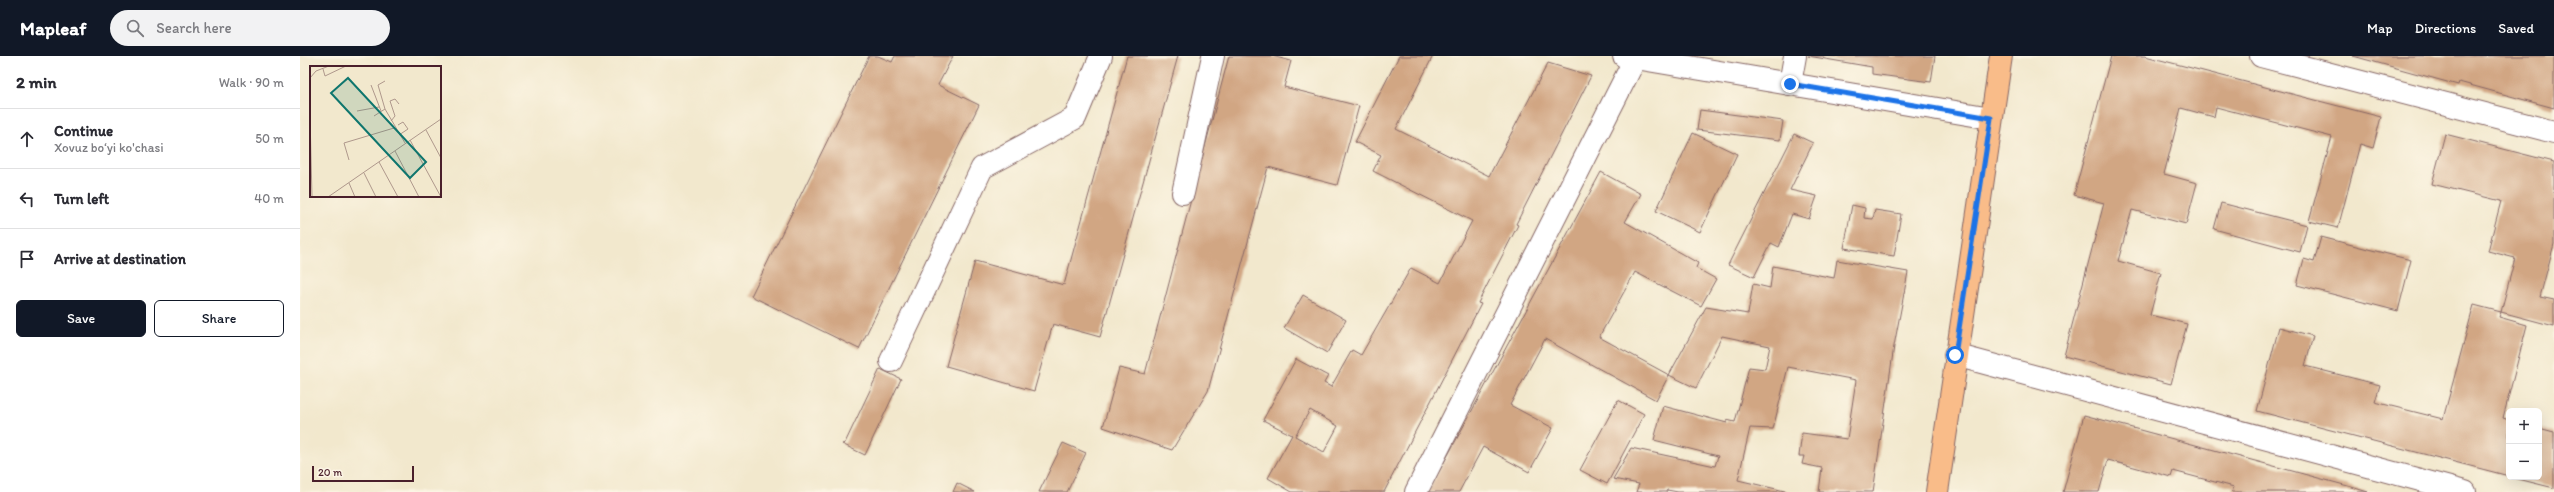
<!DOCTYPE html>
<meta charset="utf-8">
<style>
:root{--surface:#fff;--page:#f2f2f3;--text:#2b2b33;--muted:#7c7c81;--line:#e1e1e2;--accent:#111827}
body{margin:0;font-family:Itim,sans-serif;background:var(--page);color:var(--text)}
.controls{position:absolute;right:12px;bottom:12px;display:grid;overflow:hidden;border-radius:6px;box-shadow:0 4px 16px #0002}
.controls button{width:36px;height:36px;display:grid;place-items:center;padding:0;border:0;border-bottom:1px solid var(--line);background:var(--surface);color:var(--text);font:20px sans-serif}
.scale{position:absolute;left:12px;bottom:10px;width:102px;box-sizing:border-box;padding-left:4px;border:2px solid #4a1f2b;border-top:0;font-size:11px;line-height:14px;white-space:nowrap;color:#4a1f2b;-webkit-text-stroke:3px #fcf5e5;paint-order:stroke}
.stop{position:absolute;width:12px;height:12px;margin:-9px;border:3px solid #1a73e8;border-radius:50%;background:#fff}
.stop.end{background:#1a73e8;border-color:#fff;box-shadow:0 1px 4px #0008}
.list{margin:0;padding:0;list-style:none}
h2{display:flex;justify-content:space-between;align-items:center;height:52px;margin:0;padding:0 16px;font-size:17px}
h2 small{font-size:13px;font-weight:400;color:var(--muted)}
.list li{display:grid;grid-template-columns:26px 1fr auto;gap:12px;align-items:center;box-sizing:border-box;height:60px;padding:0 16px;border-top:1px solid var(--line)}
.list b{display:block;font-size:15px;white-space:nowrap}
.list p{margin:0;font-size:13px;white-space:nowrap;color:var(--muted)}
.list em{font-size:13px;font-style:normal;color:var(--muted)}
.actions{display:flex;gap:8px;padding:12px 16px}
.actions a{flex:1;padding:9px 0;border:1px solid var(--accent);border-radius:6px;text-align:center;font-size:14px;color:var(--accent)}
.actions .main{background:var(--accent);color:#fff}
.icon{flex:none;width:22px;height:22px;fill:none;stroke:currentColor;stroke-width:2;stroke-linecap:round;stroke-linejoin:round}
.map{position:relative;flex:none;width:2254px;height:436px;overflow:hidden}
header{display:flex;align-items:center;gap:24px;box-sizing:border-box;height:56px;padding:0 20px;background:var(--accent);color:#fff}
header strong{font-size:19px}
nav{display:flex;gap:22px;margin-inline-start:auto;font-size:14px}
.search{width:280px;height:36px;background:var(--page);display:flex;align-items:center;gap:10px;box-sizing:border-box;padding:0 14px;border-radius:22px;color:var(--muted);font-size:15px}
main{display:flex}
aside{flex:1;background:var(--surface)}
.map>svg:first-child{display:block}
.building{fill:#d1a683;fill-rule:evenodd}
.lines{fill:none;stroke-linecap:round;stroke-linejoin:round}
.minor-casing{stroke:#856564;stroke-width:24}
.major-casing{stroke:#856564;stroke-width:24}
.minor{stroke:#fff;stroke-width:22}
.major{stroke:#f9bc89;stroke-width:22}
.route{stroke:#1a73e8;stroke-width:5}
.inset-road{fill:none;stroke:#af988c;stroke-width:1}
.view{fill:#0f766e;fill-opacity:0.15;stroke:#0f766e;stroke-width:2}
.inset-edge{fill:none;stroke:#4a1f2b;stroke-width:2}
</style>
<header>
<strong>Mapleaf</strong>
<div class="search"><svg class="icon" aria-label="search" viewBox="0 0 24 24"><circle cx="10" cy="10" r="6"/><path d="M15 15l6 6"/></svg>Search here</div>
<nav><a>Map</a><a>Directions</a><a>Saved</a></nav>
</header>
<main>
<aside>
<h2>2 min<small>Walk · 90 m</small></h2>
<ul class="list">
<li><svg class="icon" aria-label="ahead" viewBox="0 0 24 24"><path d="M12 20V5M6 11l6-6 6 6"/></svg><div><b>Continue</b><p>Xovuz bo‘yi ko'chasi</p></div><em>50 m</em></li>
<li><svg class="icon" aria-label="left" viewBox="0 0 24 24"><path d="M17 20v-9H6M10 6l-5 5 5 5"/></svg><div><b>Turn left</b></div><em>40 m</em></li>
<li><svg class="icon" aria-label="arrive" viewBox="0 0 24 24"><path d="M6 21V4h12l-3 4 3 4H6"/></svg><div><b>Arrive at destination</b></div></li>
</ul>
<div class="actions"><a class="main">Save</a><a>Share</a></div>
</aside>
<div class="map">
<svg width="2254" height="436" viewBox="0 0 2254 436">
<rect width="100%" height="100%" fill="#fcf5e5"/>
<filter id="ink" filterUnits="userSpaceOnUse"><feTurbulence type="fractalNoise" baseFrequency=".025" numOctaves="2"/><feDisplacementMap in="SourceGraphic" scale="8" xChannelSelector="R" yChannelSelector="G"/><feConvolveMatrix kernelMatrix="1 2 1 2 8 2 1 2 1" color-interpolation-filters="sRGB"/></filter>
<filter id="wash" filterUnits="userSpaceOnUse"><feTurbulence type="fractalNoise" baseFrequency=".012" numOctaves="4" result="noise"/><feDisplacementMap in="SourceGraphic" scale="16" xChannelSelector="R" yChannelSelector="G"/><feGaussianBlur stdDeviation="0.9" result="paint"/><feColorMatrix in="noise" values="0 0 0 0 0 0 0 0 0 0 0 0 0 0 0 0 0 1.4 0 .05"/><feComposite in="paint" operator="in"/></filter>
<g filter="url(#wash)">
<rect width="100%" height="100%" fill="#f2e8cd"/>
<g id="blocks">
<!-- building -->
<g class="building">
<polygon points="569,0 578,0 592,6 595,0 653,0 638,29 679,49 559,293 451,240"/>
<polygon points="827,0 878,0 800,281 753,268 734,335 646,310 675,205 764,229"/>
<polygon points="929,0 972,0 991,5 984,31 1059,50 1037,129 968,111 908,335 872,394 803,371 819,312 845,318"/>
<path d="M1099,0H1133L1096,73L1189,120L1248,7L1291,20L1216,168L1218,169L1178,247L1181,248L1084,436H992L968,422L992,379L963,364L996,303L1028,320L1024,327L1031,331L1052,294L1061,299L1111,212L1140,227L1172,165L1073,115L1081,99L1055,86ZM1010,354L1038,370L1024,396L995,380Z"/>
<polygon points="1508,0 1635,0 1631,26 1572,18 1572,11"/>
<polygon points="1811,0 1845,0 2081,61 2073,92 2060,88 2038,172 2009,165 2032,81 1916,51 1914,61 1881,52 1864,118 1897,127 1886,168 1832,154 1818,205 1861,217 1850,259 1887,268 1871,328 1764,300 1804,147 1774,139"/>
<polygon points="2053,0 2254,0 2254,52 2159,26 2158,29"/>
<polygon points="1400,54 1483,65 1480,84 1397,74"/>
<polygon points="1393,77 1437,98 1400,176 1356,155"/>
<polygon points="1494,78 1513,87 1490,134 1517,140 1509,163 1492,158 1479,191 1471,187 1454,221 1428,209"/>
<polygon points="2145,78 2254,106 2254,188 2240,241 2254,244 2254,270 2201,256 2199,261 2227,269 2203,362 2209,364 2209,420 1957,355 1979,271 2013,280 2005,310 2080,329 2075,346 2143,363 2174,249 2201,256 2215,202 2188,195 2201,145 2132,128"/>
<polygon points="1301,116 1341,138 1325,166 1398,207 1396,212 1416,223 1401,250 1335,216 1299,281 1369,319 1356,344 1245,283 1210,349 1253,372 1229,416 1183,391 1159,436 1128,436"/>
<polygon points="1921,147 2007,169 2000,196 1914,173"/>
<polygon points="1552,149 1565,152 1564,162 1573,163 1575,154 1601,158 1594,200 1544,192"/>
<polygon points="2021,181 2111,204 2098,255 1997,229 2004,203 2014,206"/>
<polygon points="1537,204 1608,216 1594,290 1573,436 1519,436 1522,412 1502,408 1504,400 1499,400 1502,377 1547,383 1556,324 1488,311 1473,373 1450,372 1438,424 1489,436 1378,436 1367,434 1366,436 1336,436 1339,428 1313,423 1331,392 1415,410 1418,400 1354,384 1363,350 1427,367 1427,364 1435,366 1449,311 1465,313 1470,290 1422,280 1396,332 1369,319 1406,251 1448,258 1453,228 1470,232 1473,210 1534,222"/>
<polygon points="1003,239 1046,264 1027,297 984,272"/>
<polygon points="580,313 601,323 565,399 542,388 545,387"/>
<polygon points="1318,344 1344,358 1307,428 1280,414"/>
<polygon points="1784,359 2048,430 2068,436 1932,436 1934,431 1873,415 1871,421 1808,404 1799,436 1763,436"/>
<polygon points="2239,372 2254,376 2254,432 2214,422 2239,421"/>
<polygon points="763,387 786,397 767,436 739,436"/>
<polygon points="657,427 675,436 653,436"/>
</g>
</g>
</g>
<g filter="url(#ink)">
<use href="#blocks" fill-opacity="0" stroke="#856564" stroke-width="1"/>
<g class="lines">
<defs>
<g id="minor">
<polyline points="1324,0 1691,62"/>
<polyline points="1961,0 2254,76"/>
<polyline points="1490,28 1495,0"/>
<polyline points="883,137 913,0"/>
<polyline points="1655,299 2165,436"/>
<polyline points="591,305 682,112 775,62 801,0"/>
<polyline points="1116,436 1335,3"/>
</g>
<polyline id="major" points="1637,436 1701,0"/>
</defs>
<!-- minor casing -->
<use href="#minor" class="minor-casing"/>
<!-- major casing -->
<use href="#major" class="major-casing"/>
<!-- minor -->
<use href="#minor" class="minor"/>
<!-- major -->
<use href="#major" class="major"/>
</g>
</g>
<g class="lines" filter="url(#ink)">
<!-- route -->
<polyline class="route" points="1490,28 1691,62 1655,299"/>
</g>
<!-- overview -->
<g transform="translate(10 10)">
<rect width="131" height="131" fill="#f2e8cd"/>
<path class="inset-road" d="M13,3L15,10L36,0M0,12L6,5L19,0M75,15L68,19L75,43M61,19L71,45M47,45L69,41M0,50L2,131M64,50L75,43L95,77M81,55L85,50L80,35L85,33L89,38M88,59L93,56L98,63L89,69M116,64L131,92M100,74L131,131M85,85L109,131M39,94L34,77L84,62M69,96L88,131M54,107L66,131M39,117L45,131M18,131L131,53"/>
<path class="view" d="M38,12L116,96L100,112L21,27Z"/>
<rect width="131" height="131" class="inset-edge"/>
</g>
</svg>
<div class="controls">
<button>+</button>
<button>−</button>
</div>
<div class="scale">20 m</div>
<div class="stop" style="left:1655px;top:299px"></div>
<div class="stop end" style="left:1490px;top:28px"></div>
</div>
</main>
